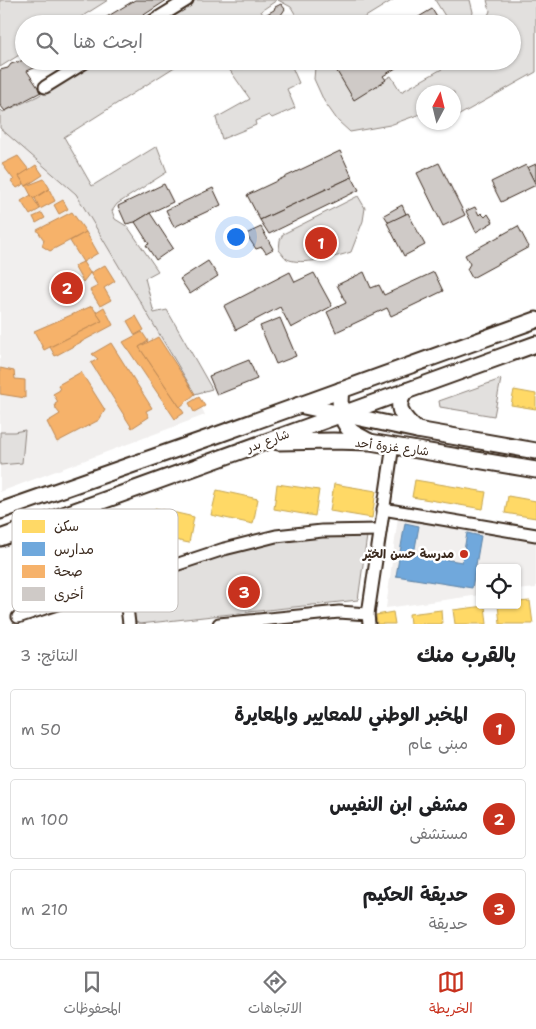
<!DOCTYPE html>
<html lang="ar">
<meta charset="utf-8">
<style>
:root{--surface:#fff;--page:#f2f2f2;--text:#202124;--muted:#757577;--line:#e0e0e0;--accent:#c8321e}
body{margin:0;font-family:"Shantell Sans","Playpen Sans Arabic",sans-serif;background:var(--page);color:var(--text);direction:rtl}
.controls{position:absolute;right:15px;bottom:15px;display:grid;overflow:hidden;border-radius:5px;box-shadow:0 1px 4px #0004}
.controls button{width:45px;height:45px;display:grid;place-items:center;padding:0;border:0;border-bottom:1px solid var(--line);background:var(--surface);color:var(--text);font:25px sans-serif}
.compass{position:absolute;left:416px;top:85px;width:45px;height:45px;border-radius:50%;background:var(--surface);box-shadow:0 1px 4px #0004;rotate:7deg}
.you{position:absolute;left:235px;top:236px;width:18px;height:18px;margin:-12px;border:4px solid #fff;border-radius:50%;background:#1a73e8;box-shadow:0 0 0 8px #1a73e833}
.badge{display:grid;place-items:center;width:32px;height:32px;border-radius:50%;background:var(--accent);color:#fff;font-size:16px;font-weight:700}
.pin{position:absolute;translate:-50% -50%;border:2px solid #fff;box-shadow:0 1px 5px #0006}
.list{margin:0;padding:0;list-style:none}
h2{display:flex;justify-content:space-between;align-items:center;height:65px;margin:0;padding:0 20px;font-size:21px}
h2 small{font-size:16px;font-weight:400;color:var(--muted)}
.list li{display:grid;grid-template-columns:32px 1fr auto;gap:15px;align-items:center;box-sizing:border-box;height:80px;margin:0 10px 10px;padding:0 10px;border:1px solid var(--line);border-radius:5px}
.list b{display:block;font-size:19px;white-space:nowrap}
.list p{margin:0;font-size:16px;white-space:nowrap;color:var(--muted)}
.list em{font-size:16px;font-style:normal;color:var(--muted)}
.icon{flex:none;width:28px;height:28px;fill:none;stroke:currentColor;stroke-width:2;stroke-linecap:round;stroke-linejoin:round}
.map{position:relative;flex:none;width:536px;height:624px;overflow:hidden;direction:ltr}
.search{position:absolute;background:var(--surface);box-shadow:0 1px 4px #0004;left:15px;right:15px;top:15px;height:55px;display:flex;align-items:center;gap:12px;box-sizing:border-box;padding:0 18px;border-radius:28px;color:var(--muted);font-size:19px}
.sheet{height:335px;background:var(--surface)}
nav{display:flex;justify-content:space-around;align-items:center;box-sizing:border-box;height:70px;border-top:1px solid var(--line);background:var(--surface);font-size:14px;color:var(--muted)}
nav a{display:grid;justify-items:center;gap:2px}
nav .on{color:var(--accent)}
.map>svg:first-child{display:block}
.built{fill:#f1efee}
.green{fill:#e2e0de;stroke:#8e857e}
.homes{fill:#ffd966;stroke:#c4a450}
.schools{fill:#6fa8dc;stroke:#5f82a3}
.health{fill:#f6b26b;stroke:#be8954}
.building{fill:#cfcac7;stroke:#3b2a1e}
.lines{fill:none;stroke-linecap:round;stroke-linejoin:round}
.minor-casing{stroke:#3b2a1e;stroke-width:15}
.major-casing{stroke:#3b2a1e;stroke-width:19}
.minor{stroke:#fff;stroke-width:11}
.major{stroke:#fff;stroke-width:15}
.poi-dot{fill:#c8321e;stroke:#fff;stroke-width:2}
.labels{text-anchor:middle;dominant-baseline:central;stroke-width:5;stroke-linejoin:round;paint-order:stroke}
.street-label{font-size:12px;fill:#3b2a1e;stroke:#fff}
.poi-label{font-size:12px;font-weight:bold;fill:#3b2a1e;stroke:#fff;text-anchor:end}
.key{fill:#fff;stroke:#c4bfbc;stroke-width:1}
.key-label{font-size:14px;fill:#3b2a1e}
</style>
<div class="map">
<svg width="536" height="624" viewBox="0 0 536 624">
<rect width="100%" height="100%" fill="#fff"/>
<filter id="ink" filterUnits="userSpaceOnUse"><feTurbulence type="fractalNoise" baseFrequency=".02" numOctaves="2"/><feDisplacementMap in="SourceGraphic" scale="10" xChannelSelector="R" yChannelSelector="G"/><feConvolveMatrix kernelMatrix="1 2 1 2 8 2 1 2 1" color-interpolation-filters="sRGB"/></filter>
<g filter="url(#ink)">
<!-- built -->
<g class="built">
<polygon points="0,124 76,194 190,383 205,415 0,492"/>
<polygon points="398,517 536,540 536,588 517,590 517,568 480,568 480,595 386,608"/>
</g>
<!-- green -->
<g class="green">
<polygon points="0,0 108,0 70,24 24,24 24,52 0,67"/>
<polygon points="195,0 277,0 261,11 268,24 154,24"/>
<polygon points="278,0 393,0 354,24 301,24 291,7"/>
<polygon points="435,0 470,0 473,12 472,17 460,24 450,24"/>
<polygon points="487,0 536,0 536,72 454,118 454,92 424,92 423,113 390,125 350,132 338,121 324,101 314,79 315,67 324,61 330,61 354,96 391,76 401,92 456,61 512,61 512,24 484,24 490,11"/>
<polygon points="94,61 184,61 64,137 92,186 157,146 167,172 117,204 112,211 115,219 128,227 158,271 145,278 154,313 167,310 212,389 195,394 76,194 0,128 0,109 3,112 38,96"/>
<polygon points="292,67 299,83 287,89 295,108 272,118 269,115 255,121 256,125 222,139 216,118 250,99 229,69"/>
<path d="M358,196L365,208L363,221L351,252C336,257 301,266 287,259C284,257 282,253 279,250L280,240L283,234Z"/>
<polygon points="501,379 494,416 440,407 439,401"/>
<polygon points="25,430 22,463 0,465 0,432 14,432"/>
<polygon points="342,535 367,536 358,600 140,624 132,620 129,600 134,583 199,560 266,542 311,536"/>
</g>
<!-- homes -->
<g class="homes">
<polygon points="514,390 536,394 536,409 511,405"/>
<polygon points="415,480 486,492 483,509 412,497"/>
<polygon points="277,484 319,490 315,516 274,509"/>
<polygon points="334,484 376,491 372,518 330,511"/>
<polygon points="217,490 258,499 253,524 211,515"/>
<polygon points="508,496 536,501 536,518 505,513"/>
<polygon points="155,508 194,517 189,543 150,535"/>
<polygon points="530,601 533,624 500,624 498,605 517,605 517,602"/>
<polygon points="485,606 487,624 455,624 453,610"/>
<polygon points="441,610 442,624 410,624 409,614"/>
<polygon points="393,612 395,624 377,624 376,615"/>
</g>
<!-- schools -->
<polygon class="schools" points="405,523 419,526 414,554 462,562 467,533 481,536 472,588 396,576"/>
<!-- health -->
<g class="health">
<polygon points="18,156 29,170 19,176 24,184 17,188 11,181 14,180 2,164"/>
<polygon points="36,165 43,175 26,186 19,176"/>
<polygon points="44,179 50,189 33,199 26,186"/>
<polygon points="49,189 55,201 40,209 35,198"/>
<polygon points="31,195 40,209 30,215 21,201"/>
<polygon points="63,200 68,209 59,214 54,205"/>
<polygon points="72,212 86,232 50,251 42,246 44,240 37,230"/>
<polygon points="42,213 45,218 36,223 33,217"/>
<polygon points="86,232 98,253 83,262 70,241"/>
<polygon points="83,262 90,273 83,282 74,266"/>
<polygon points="105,265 115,281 104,288 111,300 100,306 90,290 98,286 90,273"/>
<polygon points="92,306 102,321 44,350 34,331"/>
<polygon points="104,307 113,325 55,356 50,347 102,321 96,312"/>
<polygon points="136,316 144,330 135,335 127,321"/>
<polygon points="142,332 148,341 139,347 184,413 175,419 123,342"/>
<polygon points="158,337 195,394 180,407 139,347"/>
<polygon points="111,343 152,408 146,411 149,417 132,428 91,363 98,359 92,354"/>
<polygon points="0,368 14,371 15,379 25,380 25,398 0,394"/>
<polygon points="81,372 105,410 99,420 57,442 47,422 60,414 56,409 55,404 58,402 53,394 60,390 58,385"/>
<polygon points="199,397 205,406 194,412 189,403"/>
</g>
<!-- building -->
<g class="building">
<polygon points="135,0 167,0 130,24 95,24"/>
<polygon points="281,4 285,9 281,15 283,18 286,17 289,24 271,24 265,15 274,10 275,7"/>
<polygon points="432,9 441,24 407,24"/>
<polygon points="24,60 24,61 39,61 39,66 27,71 41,92 5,111 0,105 0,70 8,68 11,64"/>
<polygon points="347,61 407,61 383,76 386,80 354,100 335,68"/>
<polygon points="340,151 352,177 260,220 247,195"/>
<polygon points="439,163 465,215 443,226 417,173"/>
<polygon points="536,164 536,185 527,168"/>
<polygon points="526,165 536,185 501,202 491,182"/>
<polygon points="352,177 359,190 269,234 260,220"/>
<polygon points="164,184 173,202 150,213 135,222 126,224 118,206"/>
<polygon points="213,188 221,205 174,227 166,210"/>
<polygon points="402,205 406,214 389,223 384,215"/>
<polygon points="475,207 479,215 481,213 485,217 488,214 493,222 476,232 466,211"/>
<polygon points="150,213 173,248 156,260 146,245 149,244 135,222"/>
<polygon points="408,213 425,245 404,256 387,223"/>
<polygon points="518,226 529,247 472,278 467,269 470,264 465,255"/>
<polygon points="261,227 273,249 266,253 262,247 256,249 246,234"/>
<polygon points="208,261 218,276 190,294 180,279"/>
<polygon points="290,272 295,282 314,273 332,306 291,328 280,307 236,330 224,306"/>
<polygon points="364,272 371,288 379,285 384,295 434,272 443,291 391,316 387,308 336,332 327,312 346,303 337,285"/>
<polygon points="280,318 296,356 276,364 260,326"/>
<polygon points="249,360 257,379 217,395 209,376"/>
</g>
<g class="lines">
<defs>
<g id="minor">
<polyline points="148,24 187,0"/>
<polyline points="45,87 87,61"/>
<polyline points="383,509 536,535"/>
<polyline points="124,582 129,624"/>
<polyline points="18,617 224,549 276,536 322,531 380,530"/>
<polyline points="219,624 339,612 368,614"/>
<polyline points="369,624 368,614 393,445"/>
</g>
<g id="major">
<path d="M341,390C339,403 340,421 351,431C356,435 363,438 368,441"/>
<path d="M406,391C392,407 404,419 417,430"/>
<polyline points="299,405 417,430 536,451"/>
<polyline points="278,442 333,441 370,442 536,470"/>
<polyline points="0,511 214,436 536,320"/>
<polyline points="0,538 536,344"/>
</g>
</defs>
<!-- minor casing -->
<use href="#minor" class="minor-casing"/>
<!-- major casing -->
<use href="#major" class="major-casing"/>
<!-- minor -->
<use href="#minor" class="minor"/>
<!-- major -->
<use href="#major" class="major"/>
</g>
</g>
<!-- markers -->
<circle class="poi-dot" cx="464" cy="554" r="5"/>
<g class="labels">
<!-- street labels -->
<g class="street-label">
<text transform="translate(268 441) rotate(-20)">شارع بدر</text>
<text transform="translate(392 447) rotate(7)">شارع غزوة أحد</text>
</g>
<!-- poi labels -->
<g class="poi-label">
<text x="454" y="554">مدرسة حسن الخيّر</text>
</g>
</g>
<!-- legend -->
<rect x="12" y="509" width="166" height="103" rx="8" class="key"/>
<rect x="22" y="520" width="23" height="13" fill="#ffd966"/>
<rect x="22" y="542" width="23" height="14" fill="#6fa8dc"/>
<rect x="22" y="565" width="23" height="13" fill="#f6b26b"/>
<rect x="22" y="587" width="23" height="14" fill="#cfcac7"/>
<g class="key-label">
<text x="54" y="531">سكن</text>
<text x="54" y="554">مدارس</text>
<text x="54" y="576">صحة</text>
<text x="54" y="599">أخرى</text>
</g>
</svg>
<div class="controls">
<button><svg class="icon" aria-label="locate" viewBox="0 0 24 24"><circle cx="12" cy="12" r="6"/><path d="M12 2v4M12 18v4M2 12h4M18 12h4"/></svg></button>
</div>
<svg class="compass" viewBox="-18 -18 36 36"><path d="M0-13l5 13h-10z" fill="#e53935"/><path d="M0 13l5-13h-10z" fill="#757577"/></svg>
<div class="you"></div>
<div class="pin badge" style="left:321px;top:243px">1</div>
<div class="pin badge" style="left:67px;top:288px">2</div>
<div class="pin badge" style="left:244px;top:592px">3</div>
<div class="search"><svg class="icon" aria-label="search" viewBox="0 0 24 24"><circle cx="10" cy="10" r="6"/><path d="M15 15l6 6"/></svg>ابحث هنا</div>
</div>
<section class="sheet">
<h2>بالقرب منك<small>النتائج: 3</small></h2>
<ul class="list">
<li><span class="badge">1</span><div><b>المخبر الوطني للمعايير والمعايرة</b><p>مبنى عام</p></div><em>50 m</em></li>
<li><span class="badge">2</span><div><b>مشفى ابن النفيس</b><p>مستشفى</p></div><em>100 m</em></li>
<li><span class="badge">3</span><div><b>حديقة الحكيم</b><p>حديقة</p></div><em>210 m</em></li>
</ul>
</section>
<nav>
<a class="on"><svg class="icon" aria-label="map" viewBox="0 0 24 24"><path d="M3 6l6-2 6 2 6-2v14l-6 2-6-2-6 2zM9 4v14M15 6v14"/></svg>الخريطة</a>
<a><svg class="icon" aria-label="directions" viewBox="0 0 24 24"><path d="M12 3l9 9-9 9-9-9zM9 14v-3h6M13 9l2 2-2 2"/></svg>الاتجاهات</a>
<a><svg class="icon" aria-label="saved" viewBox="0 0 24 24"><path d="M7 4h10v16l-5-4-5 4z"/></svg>المحفوظات</a>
</nav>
